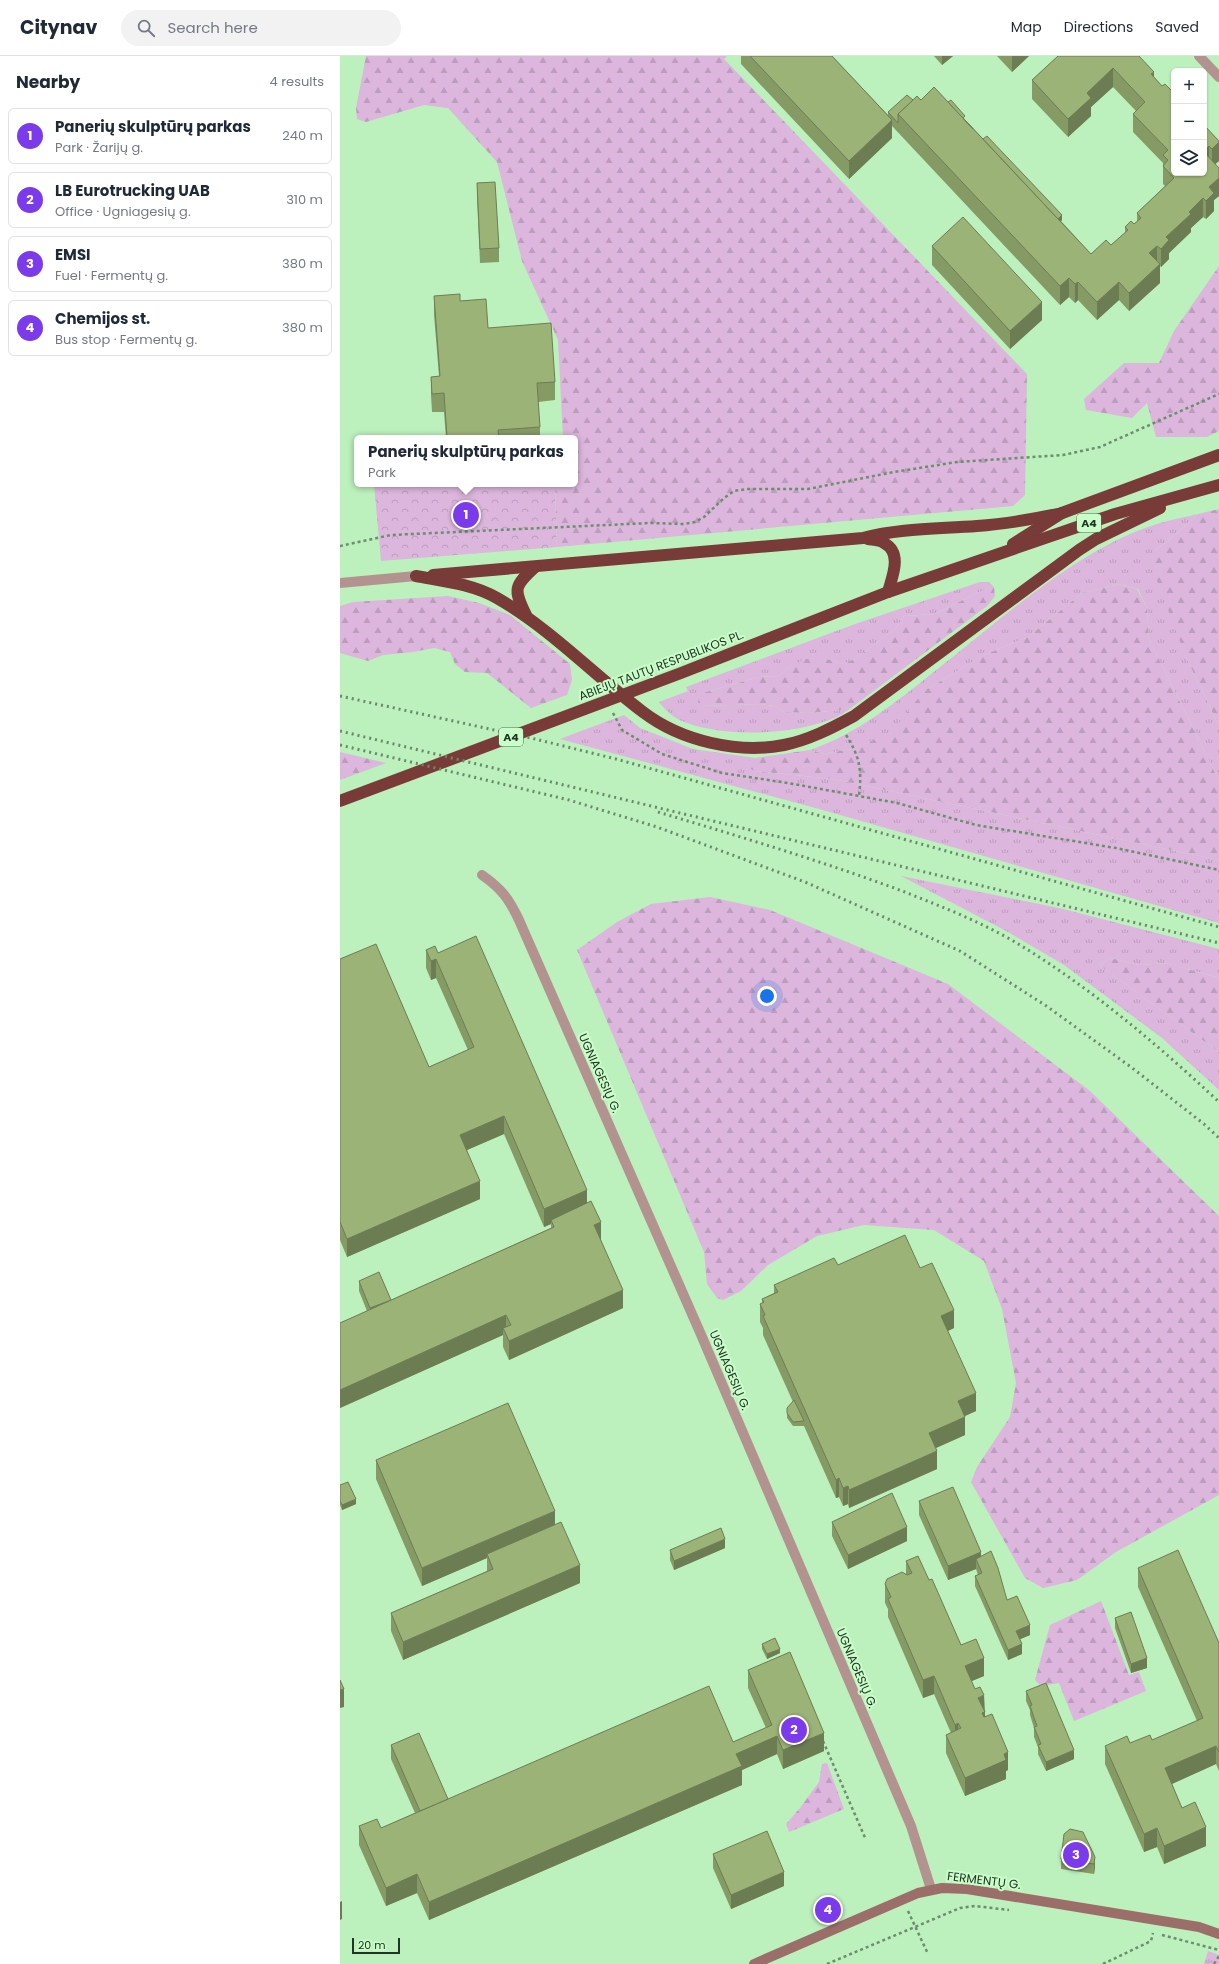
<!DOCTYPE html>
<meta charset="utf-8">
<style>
:root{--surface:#fff;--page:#f2f2f3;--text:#1f2937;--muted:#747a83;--line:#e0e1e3;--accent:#7c3aed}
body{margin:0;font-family:Poppins,sans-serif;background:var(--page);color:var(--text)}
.controls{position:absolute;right:12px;top:12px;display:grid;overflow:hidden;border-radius:6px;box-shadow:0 1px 3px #0004}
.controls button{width:36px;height:36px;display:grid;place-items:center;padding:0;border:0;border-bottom:1px solid var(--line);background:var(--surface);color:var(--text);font:20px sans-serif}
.scale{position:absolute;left:12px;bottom:10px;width:48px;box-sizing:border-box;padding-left:4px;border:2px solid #213622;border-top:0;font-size:11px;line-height:14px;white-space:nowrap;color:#213622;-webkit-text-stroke:3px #c9fdca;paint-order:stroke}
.you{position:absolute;left:427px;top:940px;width:14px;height:14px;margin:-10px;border:3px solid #fff;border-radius:50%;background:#1a73e8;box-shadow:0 0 0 6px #1a73e833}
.badge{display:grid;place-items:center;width:26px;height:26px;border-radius:50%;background:var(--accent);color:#fff;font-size:13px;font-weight:700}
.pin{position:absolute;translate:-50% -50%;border:2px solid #fff;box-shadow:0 1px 4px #0006}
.popup{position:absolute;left:14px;top:379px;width:224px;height:52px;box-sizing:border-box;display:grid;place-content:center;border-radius:6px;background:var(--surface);filter:drop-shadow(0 1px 3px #0005);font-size:13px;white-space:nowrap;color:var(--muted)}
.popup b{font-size:15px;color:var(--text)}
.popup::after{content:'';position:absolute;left:50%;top:100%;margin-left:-8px;border:8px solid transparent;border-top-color:var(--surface)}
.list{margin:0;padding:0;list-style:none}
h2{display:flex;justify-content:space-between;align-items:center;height:52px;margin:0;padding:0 16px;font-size:17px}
h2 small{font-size:13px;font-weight:400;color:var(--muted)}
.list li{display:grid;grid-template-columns:26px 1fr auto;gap:12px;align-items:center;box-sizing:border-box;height:56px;margin:0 8px 8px;padding:0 8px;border:1px solid var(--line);border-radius:6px}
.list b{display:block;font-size:15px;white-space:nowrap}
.list p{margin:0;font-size:13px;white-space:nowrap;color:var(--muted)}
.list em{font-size:13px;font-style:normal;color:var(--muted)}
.icon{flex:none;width:22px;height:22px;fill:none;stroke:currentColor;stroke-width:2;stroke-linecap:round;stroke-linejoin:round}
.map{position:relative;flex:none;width:879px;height:1908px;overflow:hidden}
header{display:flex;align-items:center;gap:24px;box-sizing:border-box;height:56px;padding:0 20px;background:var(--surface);border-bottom:1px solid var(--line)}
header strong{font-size:19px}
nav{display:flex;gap:22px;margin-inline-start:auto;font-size:14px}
.search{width:280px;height:36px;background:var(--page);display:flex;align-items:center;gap:10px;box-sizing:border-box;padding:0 14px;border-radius:22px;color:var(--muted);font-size:15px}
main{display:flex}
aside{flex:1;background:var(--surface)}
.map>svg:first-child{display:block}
.grass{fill:url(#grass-tufts)}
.forest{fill:url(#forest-firs)}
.park{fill:url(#park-crowns)}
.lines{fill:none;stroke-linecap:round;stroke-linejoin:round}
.path{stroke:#6b8f6c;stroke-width:2.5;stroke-dasharray:3 3;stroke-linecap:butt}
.street{stroke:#b3938f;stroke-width:10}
.secondary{stroke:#9b6e69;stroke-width:10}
.highway{stroke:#783b37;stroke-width:12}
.rail{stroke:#678a68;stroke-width:3;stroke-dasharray:2 4;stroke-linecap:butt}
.wall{fill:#869a66}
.shaded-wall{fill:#6d7d53}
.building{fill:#9cb377;stroke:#6d7d53}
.labels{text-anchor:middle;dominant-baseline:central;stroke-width:4;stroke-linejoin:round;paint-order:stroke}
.shield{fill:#c9fdca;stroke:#537254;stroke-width:1}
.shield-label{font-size:11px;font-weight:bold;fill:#213622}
.street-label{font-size:12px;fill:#213622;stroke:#c9fdca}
</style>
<header>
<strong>Citynav</strong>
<div class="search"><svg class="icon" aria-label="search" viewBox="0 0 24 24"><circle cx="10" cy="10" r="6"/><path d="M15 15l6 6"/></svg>Search here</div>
<nav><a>Map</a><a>Directions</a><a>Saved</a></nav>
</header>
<main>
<aside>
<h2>Nearby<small>4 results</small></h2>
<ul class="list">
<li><span class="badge">1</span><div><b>Panerių skulptūrų parkas</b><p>Park · Žarijų g.</p></div><em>240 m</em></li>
<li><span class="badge">2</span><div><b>LB Eurotrucking UAB</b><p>Office · Ugniagesių g.</p></div><em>310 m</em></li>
<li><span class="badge">3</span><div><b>EMSI</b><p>Fuel · Fermentų g.</p></div><em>380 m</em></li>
<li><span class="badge">4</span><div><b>Chemijos st.</b><p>Bus stop · Fermentų g.</p></div><em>380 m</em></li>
</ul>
</aside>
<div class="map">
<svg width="879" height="1908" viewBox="0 0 879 1908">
<defs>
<pattern id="grass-tufts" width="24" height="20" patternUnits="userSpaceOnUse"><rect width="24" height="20" fill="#dcb6dd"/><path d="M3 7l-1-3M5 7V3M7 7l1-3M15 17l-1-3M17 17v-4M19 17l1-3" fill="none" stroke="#bc9dbd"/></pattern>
<pattern id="forest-firs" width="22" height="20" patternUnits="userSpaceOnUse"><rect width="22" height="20" fill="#dcb6dd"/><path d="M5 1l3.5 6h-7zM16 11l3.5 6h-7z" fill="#bc9dbd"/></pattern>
<pattern id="park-crowns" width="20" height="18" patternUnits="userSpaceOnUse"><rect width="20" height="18" fill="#dcb6dd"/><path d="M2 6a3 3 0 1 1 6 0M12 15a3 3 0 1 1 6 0" fill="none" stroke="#bc9dbd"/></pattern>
</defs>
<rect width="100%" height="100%" fill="#bcf0bd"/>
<!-- grass -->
<g class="grass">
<path d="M858,458L832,482L814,495L846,601L879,670V725L809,583L807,552L798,533L779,528L742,537L688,581L644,599L584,635L552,677L514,692L484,698L470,694C517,678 556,646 595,615C657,567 733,497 808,471C824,465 841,462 858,458Z"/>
<path d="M640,526H649L654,531L637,537L595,558L564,560L555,573L515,603L502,608L487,603L449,611L439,620L419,621L366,636L361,650L421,648L435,650L444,656L469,657L500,654L515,649C507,655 499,661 489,664C449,679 387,681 347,667C336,664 326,655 319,646L348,635L346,631L515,568Z"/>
<polygon points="284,659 300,672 353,693 415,702 408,706 415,715 493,723 879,804 879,867 479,753 220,683"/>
<polygon points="561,820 719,852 879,893 879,922 826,907 799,909 771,902 759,909 879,996 879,1034 822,982 724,909 668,876"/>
<polygon points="868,1895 879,1899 879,1908 864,1908"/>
</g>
<!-- forest -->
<g class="forest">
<polygon points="26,0 387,0 384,3 687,318 685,439 673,450 217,491 215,428 235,428 235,382 223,382 218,284 182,205 157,106 108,52 84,49 26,66 17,63 16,52"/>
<polygon points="879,210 879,375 867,381 816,381 807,347 792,362 746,354 744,343 784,307 819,307 834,275"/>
<polygon points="879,453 879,670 846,601 811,509 814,495 832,482 858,458"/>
<polygon points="779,528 797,533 807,552 809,583 879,725 879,804 493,723 415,715 409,712 408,705 415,702 470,694 484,698 514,692 551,677 584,635 644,599 688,581 742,537"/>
<polygon points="654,531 655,540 647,550 515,649 500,654 469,657 444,656 435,650 421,648 361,650 358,646 359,641 366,636 419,621 439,620 449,611 465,603 487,603 502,608 515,603 555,573 564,560 595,558 637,537"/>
<polygon points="108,540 139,547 170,559 230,608 232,624 227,639 191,652 147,617 125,616 115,608 110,596 94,592 73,596 43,599 28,605 0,597 0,550 13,546"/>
<polygon points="0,696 46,707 0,724"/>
<polygon points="370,841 430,854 608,928 750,1035 879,1160 879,1439 776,1496 737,1524 703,1532 685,1522 631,1426 637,1411 670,1361 676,1327 662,1253 644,1205 594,1174 524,1169 477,1180 428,1209 401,1235 383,1244 377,1242 367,1228 364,1196 237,894 277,866 311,848"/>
<polygon points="771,902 799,909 826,907 879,922 879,996 759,909"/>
<polygon points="761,1545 789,1619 799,1616 806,1635 734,1665 719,1627 701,1630 695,1624 710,1569"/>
<polygon points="487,1707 504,1753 449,1776 446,1768 460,1752 479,1726 482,1708"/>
</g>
<!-- park -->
<polygon class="park" points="34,428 215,428 217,491 41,505"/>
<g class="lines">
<!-- path -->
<g class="path">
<polyline points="0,490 51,479 310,467 344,468 355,466 364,461 384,442 394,435 407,433 468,433 554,416 617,406 723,399 760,391 879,338"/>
<polyline points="273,657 282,674 322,698 382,717 448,727 557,747 636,769 776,792 879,814"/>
<path d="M506,679C520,701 522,714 519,740"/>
<polyline points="483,1685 526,1784"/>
<polyline points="568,1855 588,1898"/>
<polyline points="822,1879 879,1894"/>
<polyline points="487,1908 620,1852 635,1850 669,1854"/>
<polyline points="763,1908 811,1885 813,1877"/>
<polyline points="874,1908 879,1900"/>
</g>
<!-- street -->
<g class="street">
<polyline points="859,0 879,21"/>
<polyline points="0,527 76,520"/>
<path d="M142,819C162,833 169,843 179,864L359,1274L571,1770L591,1833"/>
</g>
<!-- secondary -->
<polyline class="secondary" points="414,1908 578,1837 602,1832 627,1833 859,1871 879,1878"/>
<!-- highway -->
<g class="highway">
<path d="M528,483C533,484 540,484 544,487C563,497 552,521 548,536"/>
<polyline points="673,488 722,457 879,399"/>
<path d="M93,519L523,482C560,472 599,473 637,470C666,468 694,463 722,457"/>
<path d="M76,520C103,525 133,528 157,542C211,573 254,619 303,656C341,685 398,698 444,689C469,684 492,672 514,660L739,494L756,483L820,452"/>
<path d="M186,559C173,533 174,530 195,511"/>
<polyline points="0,745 341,617 548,536 775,458 879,429"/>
</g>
<!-- rail -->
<g class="rail">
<polyline points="0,640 195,683 276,703 879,871"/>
<polyline points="0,675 879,887"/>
<polyline points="0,689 229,744 317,771 465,826 620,895 705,949 791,1011 864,1068 879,1082"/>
<path d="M318,756C398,780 478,804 557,833C598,849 642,866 680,889C752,933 817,988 879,1046"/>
</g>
</g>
<!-- wall -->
<g class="wall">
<polygon points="401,0 492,0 548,59 548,56 573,44 581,44 625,64 722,164 721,165 751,198 771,189 785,177 785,171 794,168 797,166 797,157 825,130 823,128 823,107 793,76 793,58 796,55 773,31 751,51 751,60 728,81 692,43 692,24 718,0 814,21 822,30 864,69 879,105 875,108 879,112 879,140 874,144 874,155 866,163 863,161 851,172 851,176 829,197 829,203 821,211 820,210 820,227 789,255 779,244 757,264 738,244 735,247 729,241 720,249 552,70 552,82 509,123 401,8"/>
<polygon points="594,0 613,0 602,9"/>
<polygon points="657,0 689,0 672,16"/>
<polygon points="137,127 159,192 159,206 140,207 137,141"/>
<polygon points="592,190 702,264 670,293 592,209"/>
<polygon points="94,240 120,245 148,272 215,326 215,344 198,346 200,371 200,382 106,382 104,356 92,356 91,339 91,321 99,320 94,259"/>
<polygon points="86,894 98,897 247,1147 261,1184 283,1252 169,1304 163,1291 163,1279 0,1352 0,1267 27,1255 19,1235 19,1225 51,1244 211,1172 211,1168 204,1171 164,1078 127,1094 140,1143 7,1201 0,1184 0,903 89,1011 128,994 96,922 91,924 86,912"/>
<polygon points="498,1209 580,1212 614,1272 608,1275 636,1355 625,1360 625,1379 596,1392 597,1413 509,1452 508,1448 503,1450 499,1441 496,1442 464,1370 453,1370 447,1362 447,1352 453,1346 423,1279 423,1272 420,1266 420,1248 422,1247 422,1243 434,1237 434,1229"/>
<polygon points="36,1404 215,1468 240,1527 63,1604 51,1575 51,1557 147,1515 147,1502 82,1530 36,1423"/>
<polygon points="0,1429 16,1448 2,1454 0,1449"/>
<polygon points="579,1445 641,1500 667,1544 690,1579 680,1583 682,1598 668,1604 635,1530 635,1520 638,1519 636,1513 608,1524 579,1459"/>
<polygon points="492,1466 567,1485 508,1513 492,1480"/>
<polygon points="385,1492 334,1514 330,1504 330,1494"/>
<polygon points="566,1505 589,1524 621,1589 644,1620 631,1625 644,1655 645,1661 668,1714 666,1715 666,1723 625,1740 606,1697 606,1679 611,1677 594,1638 583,1642 548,1561 548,1553 545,1547 545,1528 566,1518"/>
<polygon points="798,1512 879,1587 879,1715 876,1708 832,1728 842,1752 866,1790 824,1808 817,1791 804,1796 765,1708 765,1690 812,1684 857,1665 798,1531"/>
<polygon points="775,1562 807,1612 791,1617 775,1572"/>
<polygon points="422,1588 440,1597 427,1603 422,1593"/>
<polygon points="408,1614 484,1695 443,1713 437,1698 402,1714 402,1729 89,1864 77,1837 46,1850 19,1789 19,1770 41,1772 75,1757 51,1703 51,1689 108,1743 393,1686 426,1672 408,1632"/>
<polygon points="686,1635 734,1703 706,1715 698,1698 698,1691 694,1681 694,1672 690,1659 690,1654 686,1645"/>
<polygon points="743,1776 755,1811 754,1818 721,1813 721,1803"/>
<polygon points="373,1798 444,1830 391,1853 373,1812"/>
</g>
<!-- shaded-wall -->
<g class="shaded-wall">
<polygon points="602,0 613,0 602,9"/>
<polygon points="672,0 689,0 672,16"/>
<polygon points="773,12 773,31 751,51 751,60 728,81 728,63 747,37"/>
<polygon points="814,16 814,34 811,18"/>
<polygon points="552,64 552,82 509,123 509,105"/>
<polygon points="879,86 879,105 872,111 872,93"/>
<polygon points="869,90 869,108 864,113 864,95"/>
<polygon points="879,122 879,140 874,144 874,155 866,163 866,145 869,131"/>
<polygon points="863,142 863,161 851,172 851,176 829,197 829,203 821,211 821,193 826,181 849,156"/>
<polygon points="722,159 722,164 711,174 711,169"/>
<polygon points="817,190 817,208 809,197"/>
<polygon points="820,208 820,227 789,255 789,237"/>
<polygon points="729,222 729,241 720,249 720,230"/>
<polygon points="738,226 738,244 735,247 735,228"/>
<polygon points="779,226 779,244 757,264 757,246"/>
<polygon points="702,246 702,264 670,293 670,275"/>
<polygon points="96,903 96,922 91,924 91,905"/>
<polygon points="164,1060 164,1078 120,1097 120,1079"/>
<polygon points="140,1125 140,1143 7,1201 7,1183"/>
<polygon points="247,1134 247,1153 211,1164 211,1168 204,1171 204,1153"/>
<polygon points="261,1166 261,1185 254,1169"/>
<polygon points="283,1234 283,1252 169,1304 169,1285"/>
<polygon points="51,1244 51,1253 30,1262 30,1252"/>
<polygon points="614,1254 614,1272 601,1278 601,1260"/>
<polygon points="166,1259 166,1277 163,1272 163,1279 0,1352 0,1334"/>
<polygon points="636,1337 636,1355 618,1363 618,1345"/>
<polygon points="625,1361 625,1379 589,1395 589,1377"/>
<polygon points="597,1395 597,1413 509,1452 509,1434"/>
<polygon points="499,1422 499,1441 496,1442 496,1424"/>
<polygon points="508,1430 508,1448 503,1450 503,1432"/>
<polygon points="16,1443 16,1448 2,1454 2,1449"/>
<polygon points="215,1455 215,1473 147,1498 147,1502 82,1530 82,1512"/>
<polygon points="567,1471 567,1485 508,1513 508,1499"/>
<polygon points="385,1483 385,1492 334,1514 334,1505"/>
<polygon points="641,1496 641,1510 636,1503 636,1513 608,1524 608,1510"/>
<polygon points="240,1509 240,1527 63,1604 63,1586"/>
<polygon points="690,1569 690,1579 676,1585 676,1575"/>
<polygon points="682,1588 682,1598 668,1604 668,1594"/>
<polygon points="440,1593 440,1597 427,1603 427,1598"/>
<polygon points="644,1602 644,1620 625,1628 625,1610"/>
<polygon points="807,1602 807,1612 791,1617 791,1608"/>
<polygon points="594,1620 594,1638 583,1642 583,1624"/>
<polygon points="4,1633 4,1651 0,1652 0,1634"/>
<polygon points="644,1639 645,1656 645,1674 638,1642"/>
<polygon points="618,1667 618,1685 615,1687 615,1669"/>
<polygon points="484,1677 484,1695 443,1713 443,1694"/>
<polygon points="437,1680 437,1698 402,1714 402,1729 89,1864 89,1846 396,1698"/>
<polygon points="876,1690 876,1708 825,1731 825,1712"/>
<polygon points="734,1694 734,1703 706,1715 706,1706"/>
<polygon points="668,1696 668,1714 666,1715 666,1723 625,1740 625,1722 664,1698"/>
<polygon points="866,1771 866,1790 824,1808 824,1790"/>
<polygon points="817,1772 817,1791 804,1796 804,1778"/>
<polygon points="755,1801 755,1811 754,1818 754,1808"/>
<polygon points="444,1816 444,1830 391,1853 391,1839"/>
<polygon points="77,1818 77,1837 46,1850 46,1832"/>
<polygon points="2,1845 2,1863 0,1864 0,1846"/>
</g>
<!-- building -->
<g class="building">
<polygon points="410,0 492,0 552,64 509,105"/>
<polygon points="718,0 799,0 814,16 811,18 822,30 825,28 834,37 834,117 864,117 864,96 879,112 879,122 869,131 874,137 866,145 863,142 849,156 851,158 826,181 829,184 821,193 817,190 809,197 820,208 789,237 779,226 757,246 738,226 735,228 729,222 720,230 558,58 577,40 581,44 594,31 751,198 766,184 771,189 788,174 785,171 791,165 794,168 801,162 797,157 834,122 823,110 828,104 823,99 828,94 793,58 805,46 773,12 747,37 751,42 728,63 692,24"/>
<polygon points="567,39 573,44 558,58 558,67 548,56"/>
<polygon points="611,44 625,60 623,62 633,73 608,46"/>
<polygon points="864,69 879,85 879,86 872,93 869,90 864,95"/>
<polygon points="647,80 722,159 718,163 643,83"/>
<polygon points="155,126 159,192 140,193 137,127"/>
<polygon points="623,161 702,246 670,275 592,190"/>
<polygon points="120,238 120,245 146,243 148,272 211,267 215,326 197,327 200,371 158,374 159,382 120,382 120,380 107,381 104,337 92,338 91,321 100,320 94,240"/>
<polygon points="136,880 247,1134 204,1153 164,1060 120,1079 140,1125 7,1183 0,1166 0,903 36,888 89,1011 134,991 96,903 91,905 86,894 95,890 98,897"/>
<polygon points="251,1145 261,1166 254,1169 283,1234 169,1285 163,1272 171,1269 166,1259 0,1334 0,1267 214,1171 211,1164"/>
<polygon points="565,1179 580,1212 592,1207 614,1254 601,1260 636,1337 618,1345 625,1361 589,1377 597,1395 509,1434 508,1430 503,1432 499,1422 496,1424 423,1260 425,1259 420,1248 424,1246 422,1243 438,1236 434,1229 494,1202 498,1209"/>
<polygon points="39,1216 51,1244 30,1252 19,1225"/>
<polygon points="454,1344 464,1365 453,1366 447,1357 447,1352"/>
<polygon points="168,1347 215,1455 82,1512 36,1404"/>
<polygon points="8,1426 16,1443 2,1449 0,1445 0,1429"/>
<polygon points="613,1431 641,1496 608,1510 579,1445"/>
<polygon points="552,1437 567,1471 508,1499 492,1466"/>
<polygon points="221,1466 240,1509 63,1586 51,1557 153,1513 147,1498"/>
<polygon points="381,1472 385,1483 334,1505 330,1494"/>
<polygon points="838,1494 879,1587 879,1696 876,1690 825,1712 842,1752 855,1746 866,1771 824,1790 817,1772 804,1778 765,1690 787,1680 790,1687 810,1679 812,1684 863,1662 798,1512"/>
<polygon points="651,1495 658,1512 667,1544 677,1540 690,1569 676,1575 682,1588 668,1594 635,1520 642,1517 636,1503"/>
<polygon points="578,1500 589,1524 592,1523 621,1589 636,1583 644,1602 625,1610 635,1633 640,1631 644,1639 638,1642 645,1656 642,1657 644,1661 652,1658 668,1696 664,1698 666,1704 625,1722 606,1679 621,1672 618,1667 615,1669 594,1620 583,1624 548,1543 551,1541 545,1528 547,1523 562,1516 567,1519 572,1517 566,1505"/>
<polygon points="791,1556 807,1602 791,1608 775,1562"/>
<polygon points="435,1582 440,1593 427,1598 422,1588"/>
<polygon points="450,1596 484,1677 443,1694 437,1680 396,1698 402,1710 89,1846 77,1818 46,1832 19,1770 37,1763 41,1772 369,1630 393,1686 432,1669 408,1614"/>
<polygon points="0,1624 4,1633 0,1634"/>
<polygon points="706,1627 734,1694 706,1706 698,1689 701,1688 694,1671 697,1670 690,1650 692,1649 686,1635"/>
<polygon points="79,1677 108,1743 80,1755 51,1689"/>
<polygon points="730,1773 743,1776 755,1801 754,1808 721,1803 724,1778"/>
<polygon points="427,1775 444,1816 391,1839 373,1798"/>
</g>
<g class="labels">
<!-- shield labels -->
<g class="shield">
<rect x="737" y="458" width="24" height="18" rx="3"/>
<rect x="159" y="672" width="24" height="18" rx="3"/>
</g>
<g class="shield-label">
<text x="749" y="467">A4</text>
<text x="171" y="681">A4</text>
</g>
<!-- street labels -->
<g class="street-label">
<text transform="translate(321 609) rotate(-21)">ABIEJŲ TAUTŲ RESPUBLIKOS PL.</text>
<text transform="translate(260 1017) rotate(66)">UGNIAGESIŲ G.</text>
<text transform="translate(390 1314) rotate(67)">UGNIAGESIŲ G.</text>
<text transform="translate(517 1612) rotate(67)">UGNIAGESIŲ G.</text>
<text transform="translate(644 1824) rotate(7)">FERMENTŲ G.</text>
</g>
</g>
</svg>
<div class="controls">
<button>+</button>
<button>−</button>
<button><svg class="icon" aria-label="layers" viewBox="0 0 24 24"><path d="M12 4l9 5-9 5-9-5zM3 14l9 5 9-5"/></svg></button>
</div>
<div class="scale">20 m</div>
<div class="you"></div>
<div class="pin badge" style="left:126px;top:459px">1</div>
<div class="popup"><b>Panerių skulptūrų parkas</b>Park</div>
<div class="pin badge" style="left:454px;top:1674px">2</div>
<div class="pin badge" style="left:736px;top:1799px">3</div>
<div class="pin badge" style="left:488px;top:1854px">4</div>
</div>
</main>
